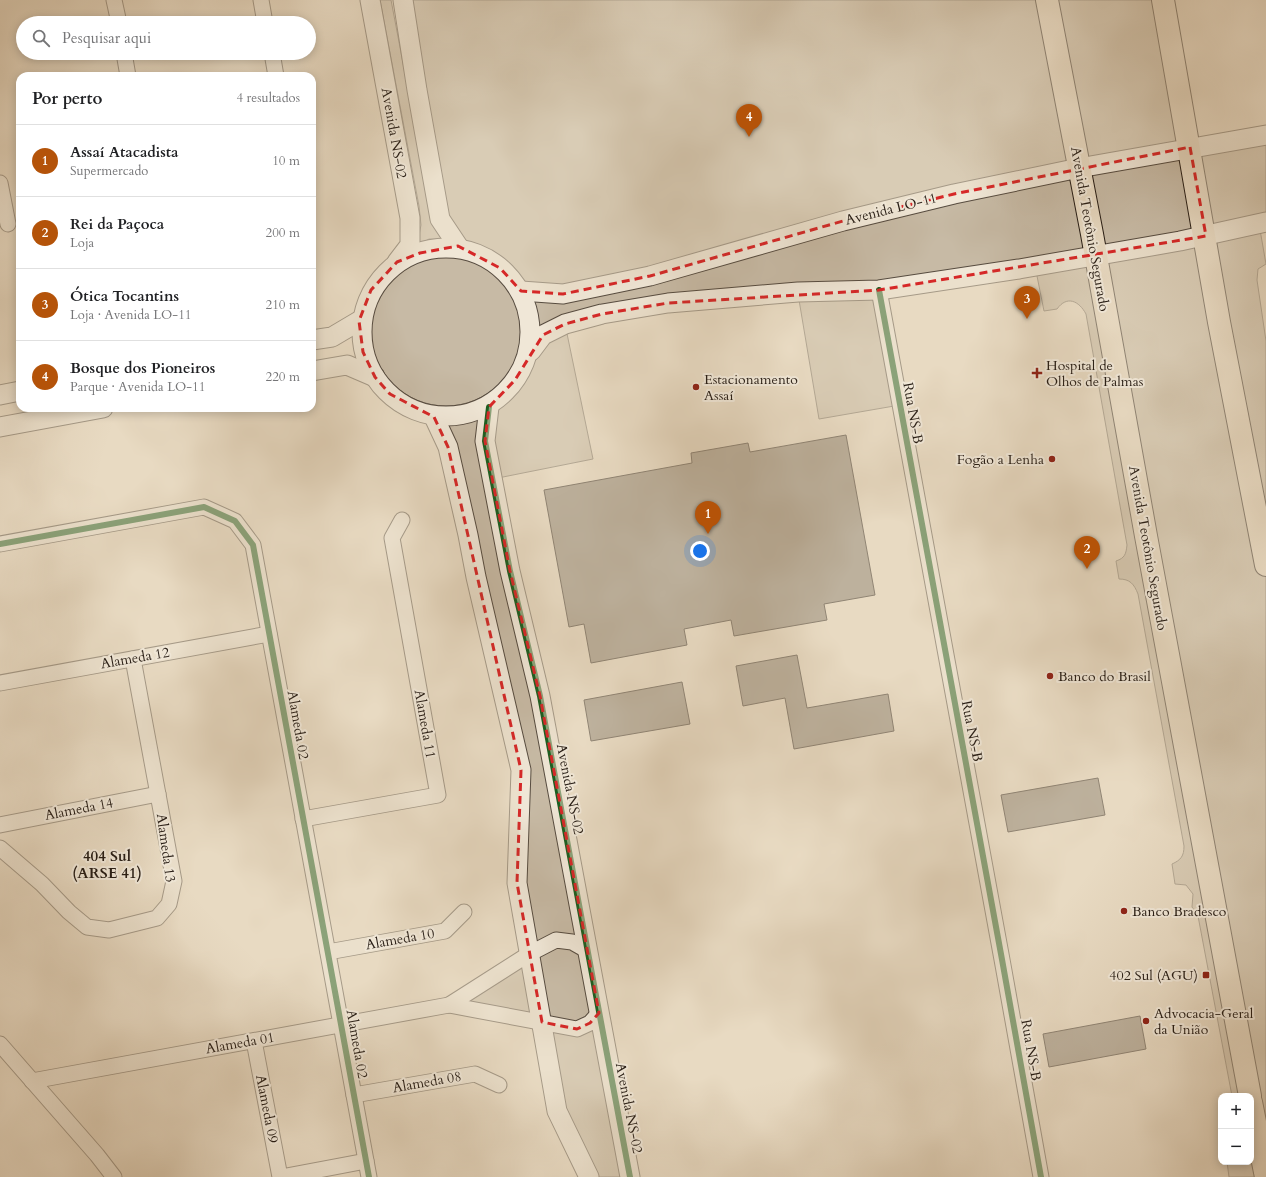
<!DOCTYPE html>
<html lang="pt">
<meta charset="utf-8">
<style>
:root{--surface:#fff;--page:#f2f2f2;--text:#202124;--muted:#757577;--line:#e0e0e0;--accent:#b45309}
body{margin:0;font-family:Cardo,serif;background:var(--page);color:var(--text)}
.controls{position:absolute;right:12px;bottom:12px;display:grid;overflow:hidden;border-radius:8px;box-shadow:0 2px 10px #0003}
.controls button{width:36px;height:36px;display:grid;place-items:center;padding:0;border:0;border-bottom:1px solid var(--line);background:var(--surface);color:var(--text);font:20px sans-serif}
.you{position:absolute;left:700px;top:551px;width:14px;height:14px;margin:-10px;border:3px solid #fff;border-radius:50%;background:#1a73e8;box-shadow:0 0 0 6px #1a73e833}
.badge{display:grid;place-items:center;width:26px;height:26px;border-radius:50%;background:var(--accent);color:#fff;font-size:13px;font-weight:700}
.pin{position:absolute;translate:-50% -33px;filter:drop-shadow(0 1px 2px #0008)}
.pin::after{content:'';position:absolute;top:21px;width:14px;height:12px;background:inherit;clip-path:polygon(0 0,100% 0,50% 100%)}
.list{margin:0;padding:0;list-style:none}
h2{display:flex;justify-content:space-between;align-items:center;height:52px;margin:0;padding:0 16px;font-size:17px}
h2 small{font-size:13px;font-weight:400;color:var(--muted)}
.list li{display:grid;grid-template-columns:26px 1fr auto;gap:12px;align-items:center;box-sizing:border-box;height:72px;padding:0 16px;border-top:1px solid var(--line)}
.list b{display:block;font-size:15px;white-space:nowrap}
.list p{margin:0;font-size:13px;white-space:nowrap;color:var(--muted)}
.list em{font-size:13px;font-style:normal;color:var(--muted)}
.icon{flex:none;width:22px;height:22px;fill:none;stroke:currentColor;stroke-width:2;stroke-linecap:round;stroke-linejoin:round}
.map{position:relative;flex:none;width:1266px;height:1177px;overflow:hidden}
.search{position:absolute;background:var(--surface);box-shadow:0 2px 10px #0003;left:16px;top:16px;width:300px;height:44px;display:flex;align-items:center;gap:10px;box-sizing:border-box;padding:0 14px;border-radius:22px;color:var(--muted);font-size:15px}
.panel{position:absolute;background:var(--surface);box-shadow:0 2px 10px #0003;left:16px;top:72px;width:300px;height:340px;border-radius:12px}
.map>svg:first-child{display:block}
.green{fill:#c7baa5;stroke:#776c5d}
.building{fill:#8b7f6f;stroke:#271d15}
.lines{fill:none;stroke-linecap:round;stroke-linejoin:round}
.minor-casing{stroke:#574c40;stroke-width:17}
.tertiary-casing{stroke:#574c40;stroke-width:21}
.primary-casing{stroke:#271d15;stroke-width:24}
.minor{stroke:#f0e7d7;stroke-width:15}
.tertiary{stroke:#f0e7d7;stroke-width:19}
.primary{stroke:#e8dac2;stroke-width:22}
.cycleway-casing{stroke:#f0e7d7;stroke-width:8}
.cycleway{stroke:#1b5e20;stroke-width:6}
.marked{fill:none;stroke:#d62828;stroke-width:3;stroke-dasharray:8 5;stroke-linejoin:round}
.poi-dot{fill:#8f2418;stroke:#f0e7d7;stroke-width:1.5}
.labels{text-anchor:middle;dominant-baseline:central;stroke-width:4;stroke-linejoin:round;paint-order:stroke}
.street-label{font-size:14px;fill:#271d15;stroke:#f0e7d7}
.poi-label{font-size:14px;fill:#271d15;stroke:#f0e7d7;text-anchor:start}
.neighbourhood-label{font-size:15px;font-weight:bold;fill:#271d15;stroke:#f0e7d7}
</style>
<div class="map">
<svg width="1266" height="1177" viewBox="0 0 1266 1177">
<rect width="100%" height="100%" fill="#e8dac2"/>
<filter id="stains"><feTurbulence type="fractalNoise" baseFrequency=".005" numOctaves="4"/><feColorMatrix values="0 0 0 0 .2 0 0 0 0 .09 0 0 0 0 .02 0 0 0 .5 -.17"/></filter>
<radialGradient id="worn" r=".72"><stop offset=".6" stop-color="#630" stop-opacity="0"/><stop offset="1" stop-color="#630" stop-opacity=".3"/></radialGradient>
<!-- green -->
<g class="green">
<polygon points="380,0 391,0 430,205 449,240 429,239 417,246 421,225 419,206"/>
<path d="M403,0H1163L1190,147L1266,135V222L1259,224L1266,264L1258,269L1257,280L1266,341V1177H1229L1227,1162H1251V1096H1232L1198,916L1192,907L1193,894L1186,885L1175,884L1172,864C1181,860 1184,856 1184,846L1138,594C1134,584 1130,579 1119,579L1116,561C1125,558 1126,554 1127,545L1086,314C1079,301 1067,295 1057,309L1044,311L1035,266L879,290L900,405L819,419L798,294L565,324L593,459L493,479L630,1177H589L557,1111L541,1022L449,1005L529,954L521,770L434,417L489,407L515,380L531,351L528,316L521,291L500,268L458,246L440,219Z"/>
<circle cx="446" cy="331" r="75"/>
</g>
<!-- building -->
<g class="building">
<polygon points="846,435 875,595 824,604 827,620 734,636 731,620 684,629 687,645 591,663 584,624 569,627 544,490 692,463 691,453 748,443 750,452"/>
<polygon points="797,655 807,708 888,694 894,731 794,749 785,698 743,706 736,666"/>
<polygon points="682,682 690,724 591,741 584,700"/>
<polygon points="1098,778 1105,815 1008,832 1001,795"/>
<polygon points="1140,1016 1146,1049 1049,1067 1043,1034"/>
</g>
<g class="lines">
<defs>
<g id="minor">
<polyline points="114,0 119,23"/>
<polyline points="261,0 265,23"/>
<polyline points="124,53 128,76"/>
<polyline points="272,53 276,76"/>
<polyline points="0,183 8,224"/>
<path d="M879,290C932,586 989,881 1041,1177"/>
<polyline points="0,544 204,507 235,521 253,545 369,1177"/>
<polyline points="0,683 269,634"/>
<polyline points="303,819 438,795 392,538 402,520"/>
<polyline points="0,825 158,794"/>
<polyline points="0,848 42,884 69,912 87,927 109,930 157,918 169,904 174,881 133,659"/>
<polyline points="328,952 445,931 464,912"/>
<polyline points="449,1005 529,954 556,940 572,942 588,951"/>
<polyline points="254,1041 280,1177"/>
<polyline points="0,1044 97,1155 114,1177"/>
<polyline points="32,1081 449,1005 577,1029 590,1023 599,1013"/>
<polyline points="354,1095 475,1074 499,1085"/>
<polyline points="281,1177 366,1161"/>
</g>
<g id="tertiary">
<polyline points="370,0 410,218 410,245 397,262"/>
<polyline points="403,0 417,90 440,219 458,246"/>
<circle cx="446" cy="332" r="84"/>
<polyline points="521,291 563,294 650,276 843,221 954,194 1079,168 1266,135"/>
<polyline points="312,340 332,337 359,321"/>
<polyline points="531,351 543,335 565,324 602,314 668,303 798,292 879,290 1019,269 1180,241 1266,222"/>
<polyline points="312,371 347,365 375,377"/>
<polyline points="0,395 20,391"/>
<polyline points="489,407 485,441 510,571 540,696 630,1177"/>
<polyline points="434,417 448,447 468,535 476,577 521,770 517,883 557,1111 589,1177"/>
<polyline points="0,427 103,408"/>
</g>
<g id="primary">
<polyline points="1047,0 1092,234 1146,536 1250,1096"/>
<polyline points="1163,0 1219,322 1266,565"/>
<polyline points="1251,1102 1266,1177"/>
</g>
</defs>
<!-- minor casing -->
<use href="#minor" class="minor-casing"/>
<!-- tertiary casing -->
<use href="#tertiary" class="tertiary-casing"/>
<!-- primary casing -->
<use href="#primary" class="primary-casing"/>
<!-- minor -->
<use href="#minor" class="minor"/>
<!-- tertiary -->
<use href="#tertiary" class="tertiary"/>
<!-- primary -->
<use href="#primary" class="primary"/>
<defs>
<g id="cycleway">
<path d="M879,290C932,586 989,881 1041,1177"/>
<polyline points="489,407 485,441 510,571 540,696 630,1177"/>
<polyline points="0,544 204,507 235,521 253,545 369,1177"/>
</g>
</defs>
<!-- cycleway casing -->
<use href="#cycleway" class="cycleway-casing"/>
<!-- cycleway -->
<use href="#cycleway" class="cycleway"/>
</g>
<!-- marked area -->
<path d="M0 0H1266V1177H0ZM1190,147L1206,236L879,290L668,303L602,314L565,324L543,335L515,380L489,407L485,441L510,571L540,696L599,1013L590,1023L577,1029L542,1022L517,883L521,770L448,447L434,417L390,394L375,377L363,352L359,321L371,290L397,262L420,253L458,246L500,268L521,291L563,294L650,276L843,221L954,194Z" fill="#e8dac2" fill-opacity=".55" fill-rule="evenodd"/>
<path class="marked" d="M1190,147L1206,236L879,290L668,303L602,314L565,324L543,335L515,380L489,407L485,441L510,571L540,696L599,1013L590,1023L577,1029L542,1022L517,883L521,770L448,447L434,417L390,394L375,377L363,352L359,321L371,290L397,262L420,253L458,246L500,268L521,291L563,294L650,276L843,221L954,194Z"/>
<!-- markers -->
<g class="poi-dot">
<path d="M1035 367h4v4h4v4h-4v4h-4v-4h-4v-4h4z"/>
<circle cx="696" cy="387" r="4"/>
<circle cx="1052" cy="459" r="4"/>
<circle cx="1050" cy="676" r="4"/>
<circle cx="1124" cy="911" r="4"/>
<rect x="1202" y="971" width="8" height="8" rx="2"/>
<circle cx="1146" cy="1021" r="4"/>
</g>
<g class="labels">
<!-- street labels -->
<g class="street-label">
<text transform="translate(394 133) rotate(80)">Avenida NS-02</text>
<text transform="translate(891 209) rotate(-14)">Avenida LO-11</text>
<text transform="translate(1090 229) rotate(80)">Avenida Teotônio Segurado</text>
<text transform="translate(913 413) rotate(80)">Rua NS-B</text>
<text transform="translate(1148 548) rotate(80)">Avenida Teotônio Segurado</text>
<text transform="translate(135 658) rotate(-10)">Alameda 12</text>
<text transform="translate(425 724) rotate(80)">Alameda 11</text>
<text transform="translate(298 725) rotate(80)">Alameda 02</text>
<text transform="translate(972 731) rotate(79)">Rua NS-B</text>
<text transform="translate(570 789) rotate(79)">Avenida NS-02</text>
<text transform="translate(79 809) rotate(-11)">Alameda 14</text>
<text transform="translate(166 848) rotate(82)">Alameda 13</text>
<text transform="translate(400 939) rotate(-10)">Alameda 10</text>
<text transform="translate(240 1043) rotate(-10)">Alameda 01</text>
<text transform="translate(357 1044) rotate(80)">Alameda 02</text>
<text transform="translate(1031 1050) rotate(80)">Rua NS-B</text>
<text transform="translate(427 1082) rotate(-10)">Alameda 08</text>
<text transform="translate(629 1108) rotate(79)">Avenida NS-02</text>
<text transform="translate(267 1109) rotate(79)">Alameda 09</text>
</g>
<!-- poi labels -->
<g class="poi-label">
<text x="1046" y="365">Hospital de<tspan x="1046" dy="16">Olhos de Palmas</tspan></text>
<text x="704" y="379">Estacionamento<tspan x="704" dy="16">Assaí</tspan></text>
<text x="1044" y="459" text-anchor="end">Fogão a Lenha</text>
<text x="1058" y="676">Banco do Brasil</text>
<text x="1132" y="911">Banco Bradesco</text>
<text x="1198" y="975" text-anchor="end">402 Sul (AGU)</text>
<text x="1154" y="1013">Advocacia-Geral<tspan x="1154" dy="16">da União</tspan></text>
</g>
<!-- neighbourhood labels -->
<g class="neighbourhood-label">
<text x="107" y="856">404 Sul<tspan x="107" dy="17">(ARSE 41)</tspan></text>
</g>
</g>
<rect width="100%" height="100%" filter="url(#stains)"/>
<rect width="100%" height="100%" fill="url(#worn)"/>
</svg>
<div class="controls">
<button>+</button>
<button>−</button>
</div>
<div class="you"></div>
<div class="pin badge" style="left:708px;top:534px">1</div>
<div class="pin badge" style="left:1087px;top:569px">2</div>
<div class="pin badge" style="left:1027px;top:319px">3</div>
<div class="pin badge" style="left:749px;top:137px">4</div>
<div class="search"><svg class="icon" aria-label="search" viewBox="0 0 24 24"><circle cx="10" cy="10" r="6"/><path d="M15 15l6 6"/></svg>Pesquisar aqui</div>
<section class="panel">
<h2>Por perto<small>4 resultados</small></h2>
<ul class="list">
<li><span class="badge">1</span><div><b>Assaí Atacadista</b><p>Supermercado</p></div><em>10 m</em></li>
<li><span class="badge">2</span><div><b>Rei da Paçoca</b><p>Loja</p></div><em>200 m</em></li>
<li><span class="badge">3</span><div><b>Ótica Tocantins</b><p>Loja · Avenida LO-11</p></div><em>210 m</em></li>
<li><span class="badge">4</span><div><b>Bosque dos Pioneiros</b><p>Parque · Avenida LO-11</p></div><em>220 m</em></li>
</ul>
</section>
</div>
